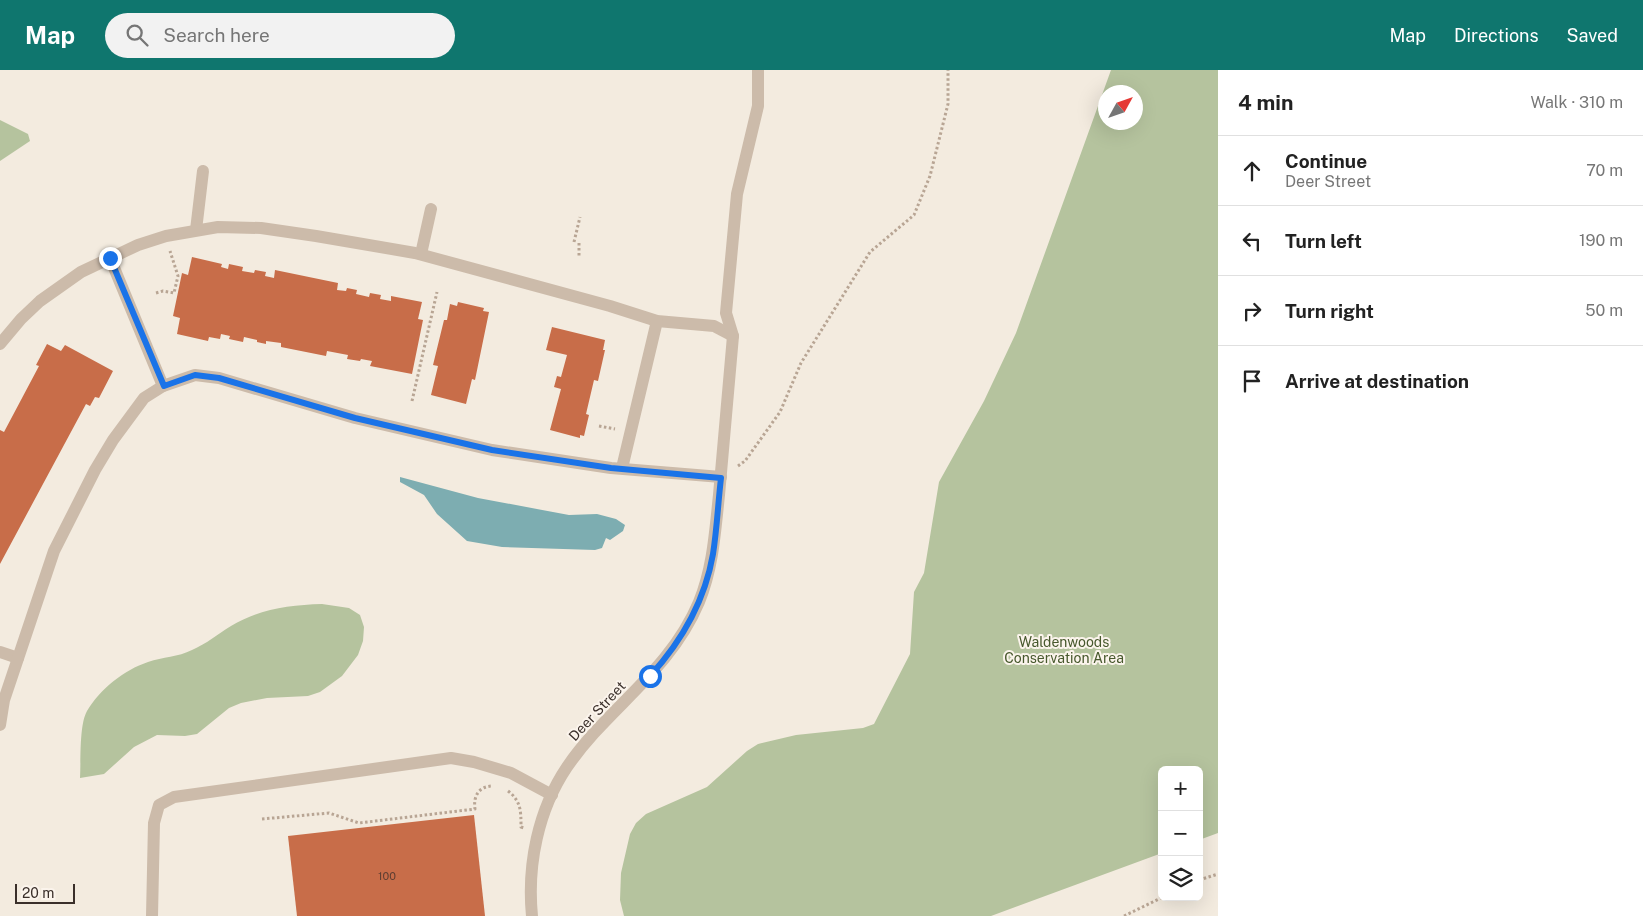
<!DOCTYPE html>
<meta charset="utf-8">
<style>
:root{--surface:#fff;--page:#f2f2f2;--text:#222;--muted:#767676;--line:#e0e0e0;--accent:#0f766e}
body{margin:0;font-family:"Public Sans",sans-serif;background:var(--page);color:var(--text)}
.controls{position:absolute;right:15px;bottom:15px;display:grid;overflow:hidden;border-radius:8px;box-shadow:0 5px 20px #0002}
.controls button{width:45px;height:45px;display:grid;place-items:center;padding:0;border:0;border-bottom:1px solid var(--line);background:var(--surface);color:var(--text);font:25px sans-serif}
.compass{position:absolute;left:1098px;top:15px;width:45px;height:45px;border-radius:50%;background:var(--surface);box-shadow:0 5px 20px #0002;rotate:50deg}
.scale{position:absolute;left:15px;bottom:12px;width:60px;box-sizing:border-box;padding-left:5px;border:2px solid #3a2f2a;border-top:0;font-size:14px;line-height:18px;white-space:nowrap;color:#3a2f2a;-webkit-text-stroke:4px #fbf4ec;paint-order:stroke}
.stop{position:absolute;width:15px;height:15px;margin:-11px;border:4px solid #1a73e8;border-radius:50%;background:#fff}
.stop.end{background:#1a73e8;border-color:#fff;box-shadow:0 1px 5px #0008}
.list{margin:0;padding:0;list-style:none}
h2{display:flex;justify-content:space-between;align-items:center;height:65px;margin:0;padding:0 20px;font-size:21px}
h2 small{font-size:16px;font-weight:400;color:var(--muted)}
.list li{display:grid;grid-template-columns:32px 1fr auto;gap:15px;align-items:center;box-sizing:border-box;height:70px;padding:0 20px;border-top:1px solid var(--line)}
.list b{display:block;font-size:19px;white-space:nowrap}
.list p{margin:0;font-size:16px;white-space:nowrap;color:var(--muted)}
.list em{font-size:16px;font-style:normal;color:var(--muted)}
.icon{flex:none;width:28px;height:28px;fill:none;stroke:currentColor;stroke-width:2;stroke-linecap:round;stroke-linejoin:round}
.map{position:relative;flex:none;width:1218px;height:846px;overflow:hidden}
header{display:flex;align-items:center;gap:30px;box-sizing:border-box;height:70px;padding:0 25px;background:var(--accent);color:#fff}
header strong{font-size:24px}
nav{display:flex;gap:28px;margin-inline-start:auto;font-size:18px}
.search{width:350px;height:45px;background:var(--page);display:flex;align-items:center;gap:12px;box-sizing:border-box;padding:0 18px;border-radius:28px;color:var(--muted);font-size:19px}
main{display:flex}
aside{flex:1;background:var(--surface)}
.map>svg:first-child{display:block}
.green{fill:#b5c39e;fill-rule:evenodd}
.water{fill:#7dadb1}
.building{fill:#c86d49}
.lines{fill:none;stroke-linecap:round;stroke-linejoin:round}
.path{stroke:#b8a594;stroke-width:3;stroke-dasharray:2.5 2.5;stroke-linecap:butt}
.minor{stroke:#cba;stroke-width:12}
.route{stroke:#1a73e8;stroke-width:6}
.labels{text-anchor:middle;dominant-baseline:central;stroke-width:4;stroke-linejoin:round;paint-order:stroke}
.number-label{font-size:11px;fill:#5e3e32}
.park-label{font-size:14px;fill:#47582d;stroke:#fbf4ec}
.street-label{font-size:14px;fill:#3a2f2a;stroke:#fbf4ec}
</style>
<header>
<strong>Map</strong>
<div class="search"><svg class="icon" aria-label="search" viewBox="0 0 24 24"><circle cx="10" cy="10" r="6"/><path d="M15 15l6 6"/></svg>Search here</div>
<nav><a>Map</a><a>Directions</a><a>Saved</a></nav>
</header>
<main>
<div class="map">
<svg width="1218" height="846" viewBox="0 0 1218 846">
<rect width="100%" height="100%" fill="#f3ebdf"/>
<!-- green -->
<g class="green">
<path d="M1111,0H1218V763L1199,770V700H1162V783L991,846H624L620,830L621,803L630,764L636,753L646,744L707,717L747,681L758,674L796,665L863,658L874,654L910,584L914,522L924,503L939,412L984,331L1016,263ZM1136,22V52H1106V22Z"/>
<polygon points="0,50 28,64 30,71 0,91"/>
<path d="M322,534L349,538L360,545L364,557L363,571L358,585L342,606L320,622L308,626L267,628L241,633L229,638L197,664L185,666L157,665L134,677L104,704L80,708C81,691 79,655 87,641C100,619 124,600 148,592C163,587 178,587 192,580C206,574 218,564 231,556C259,539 289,535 322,534Z"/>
</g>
<!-- water -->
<polygon class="water" points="400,407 478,428 569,445 597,444 616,449 625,455 623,461 610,470 606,468 602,478 595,480 502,477 467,471 437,444 424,425 400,412"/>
<!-- building -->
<g class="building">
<polygon points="192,187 222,194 221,197 228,199 229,194 243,197 242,201 254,203 255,200 266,202 265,206 274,208 275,200 338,213 337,220 346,221 347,218 357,220 356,224 369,227 370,223 381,225 380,229 391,231 391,226 422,232 418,249 423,250 412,304 370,296 372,291 361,289 360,291 347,289 348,285 327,281 326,286 281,277 281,273 266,271 266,274 257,272 257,270 244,267 243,272 229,269 230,266 221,264 220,269 209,267 208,271 177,264 180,248 173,246 182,203 188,205"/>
<polygon points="458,232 484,238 483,241 489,242 475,310 472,309 466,334 431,325 438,296 433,295 444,250 447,250 450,234 457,236"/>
<polygon points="552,257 605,270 603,280 605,280 598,311 594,310 586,344 589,345 584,366 580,365 580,368 550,360 561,319 554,317 557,306 561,307 567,285 546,280"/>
<polygon points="47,274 61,281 65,275 113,301 99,328 95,327 90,336 86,334 0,494 0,360 4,362 39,296 36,295"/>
<polygon points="474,745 485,846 297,846 288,766"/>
</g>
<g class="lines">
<!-- path -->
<g class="path">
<polyline points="574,172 580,147"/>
<polyline points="579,173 579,188"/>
<polyline points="156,223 163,221 174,223 178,206 170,181"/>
<polyline points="412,331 437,222"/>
<polyline points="599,356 615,359"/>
<polyline points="738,396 745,391 780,342 801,293 870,182 914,145 930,106 948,34 948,0"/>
<path d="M508,721C521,731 521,741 521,757L524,758"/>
<path d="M262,749L329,743L359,753L475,739C473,726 479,716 493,716"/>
<polyline points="1199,810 1218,804"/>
<polyline points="1124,846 1163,827"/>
</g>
<!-- minor -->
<g class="minor">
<polyline points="196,160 203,101"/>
<polyline points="421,184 431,139"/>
<polyline points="110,188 163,316"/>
<polyline points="0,274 21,249 40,231 81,202 138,175 166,166 218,157 261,158 316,166 415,183 610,236 657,251 714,256 733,266"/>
<polyline points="622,398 657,251"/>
<polyline points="0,582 18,588"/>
<polyline points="0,655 4,630 54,481 95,400 113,370 144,328 163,316 195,305 219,308 355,348 492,380 611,398 721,407"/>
<polyline points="152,846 154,753 159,735 174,727 451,688 474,692 511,703 552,725"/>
<path d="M532,846C527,795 538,740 567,697C608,637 669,603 699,532C713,498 715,462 719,425C724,372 728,319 733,266L726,243L737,124L758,36V0"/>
</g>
</g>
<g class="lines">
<!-- route -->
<path class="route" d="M110,188L164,316L195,305L219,308L355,348L492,380L611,398L721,408C718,433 717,459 713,484C705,530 682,571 650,606"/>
</g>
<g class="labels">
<!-- number labels -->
<g class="number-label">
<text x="387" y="806">100</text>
</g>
<!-- park labels -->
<g class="park-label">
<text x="1064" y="572">Waldenwoods<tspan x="1064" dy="16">Conservation Area</tspan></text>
</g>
<!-- street labels -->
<g class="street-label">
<text transform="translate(597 641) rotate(-47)">Deer Street</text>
</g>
</g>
</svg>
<div class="controls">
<button>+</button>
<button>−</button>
<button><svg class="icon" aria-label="layers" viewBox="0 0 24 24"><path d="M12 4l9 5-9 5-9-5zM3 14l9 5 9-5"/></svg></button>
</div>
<svg class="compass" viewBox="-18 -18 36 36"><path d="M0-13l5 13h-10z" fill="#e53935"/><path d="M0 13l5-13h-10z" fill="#767676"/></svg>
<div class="scale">20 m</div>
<div class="stop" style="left:650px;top:606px"></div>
<div class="stop end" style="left:110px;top:188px"></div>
</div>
<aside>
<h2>4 min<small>Walk · 310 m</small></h2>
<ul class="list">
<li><svg class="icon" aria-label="ahead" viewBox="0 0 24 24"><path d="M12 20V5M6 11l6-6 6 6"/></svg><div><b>Continue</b><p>Deer Street</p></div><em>70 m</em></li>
<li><svg class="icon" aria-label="left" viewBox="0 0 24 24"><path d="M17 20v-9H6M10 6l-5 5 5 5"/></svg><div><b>Turn left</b></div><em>190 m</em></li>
<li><svg class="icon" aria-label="right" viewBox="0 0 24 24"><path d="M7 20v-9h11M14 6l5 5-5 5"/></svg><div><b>Turn right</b></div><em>50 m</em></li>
<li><svg class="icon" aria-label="arrive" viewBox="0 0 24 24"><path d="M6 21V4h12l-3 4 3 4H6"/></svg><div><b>Arrive at destination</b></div></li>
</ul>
</aside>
</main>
